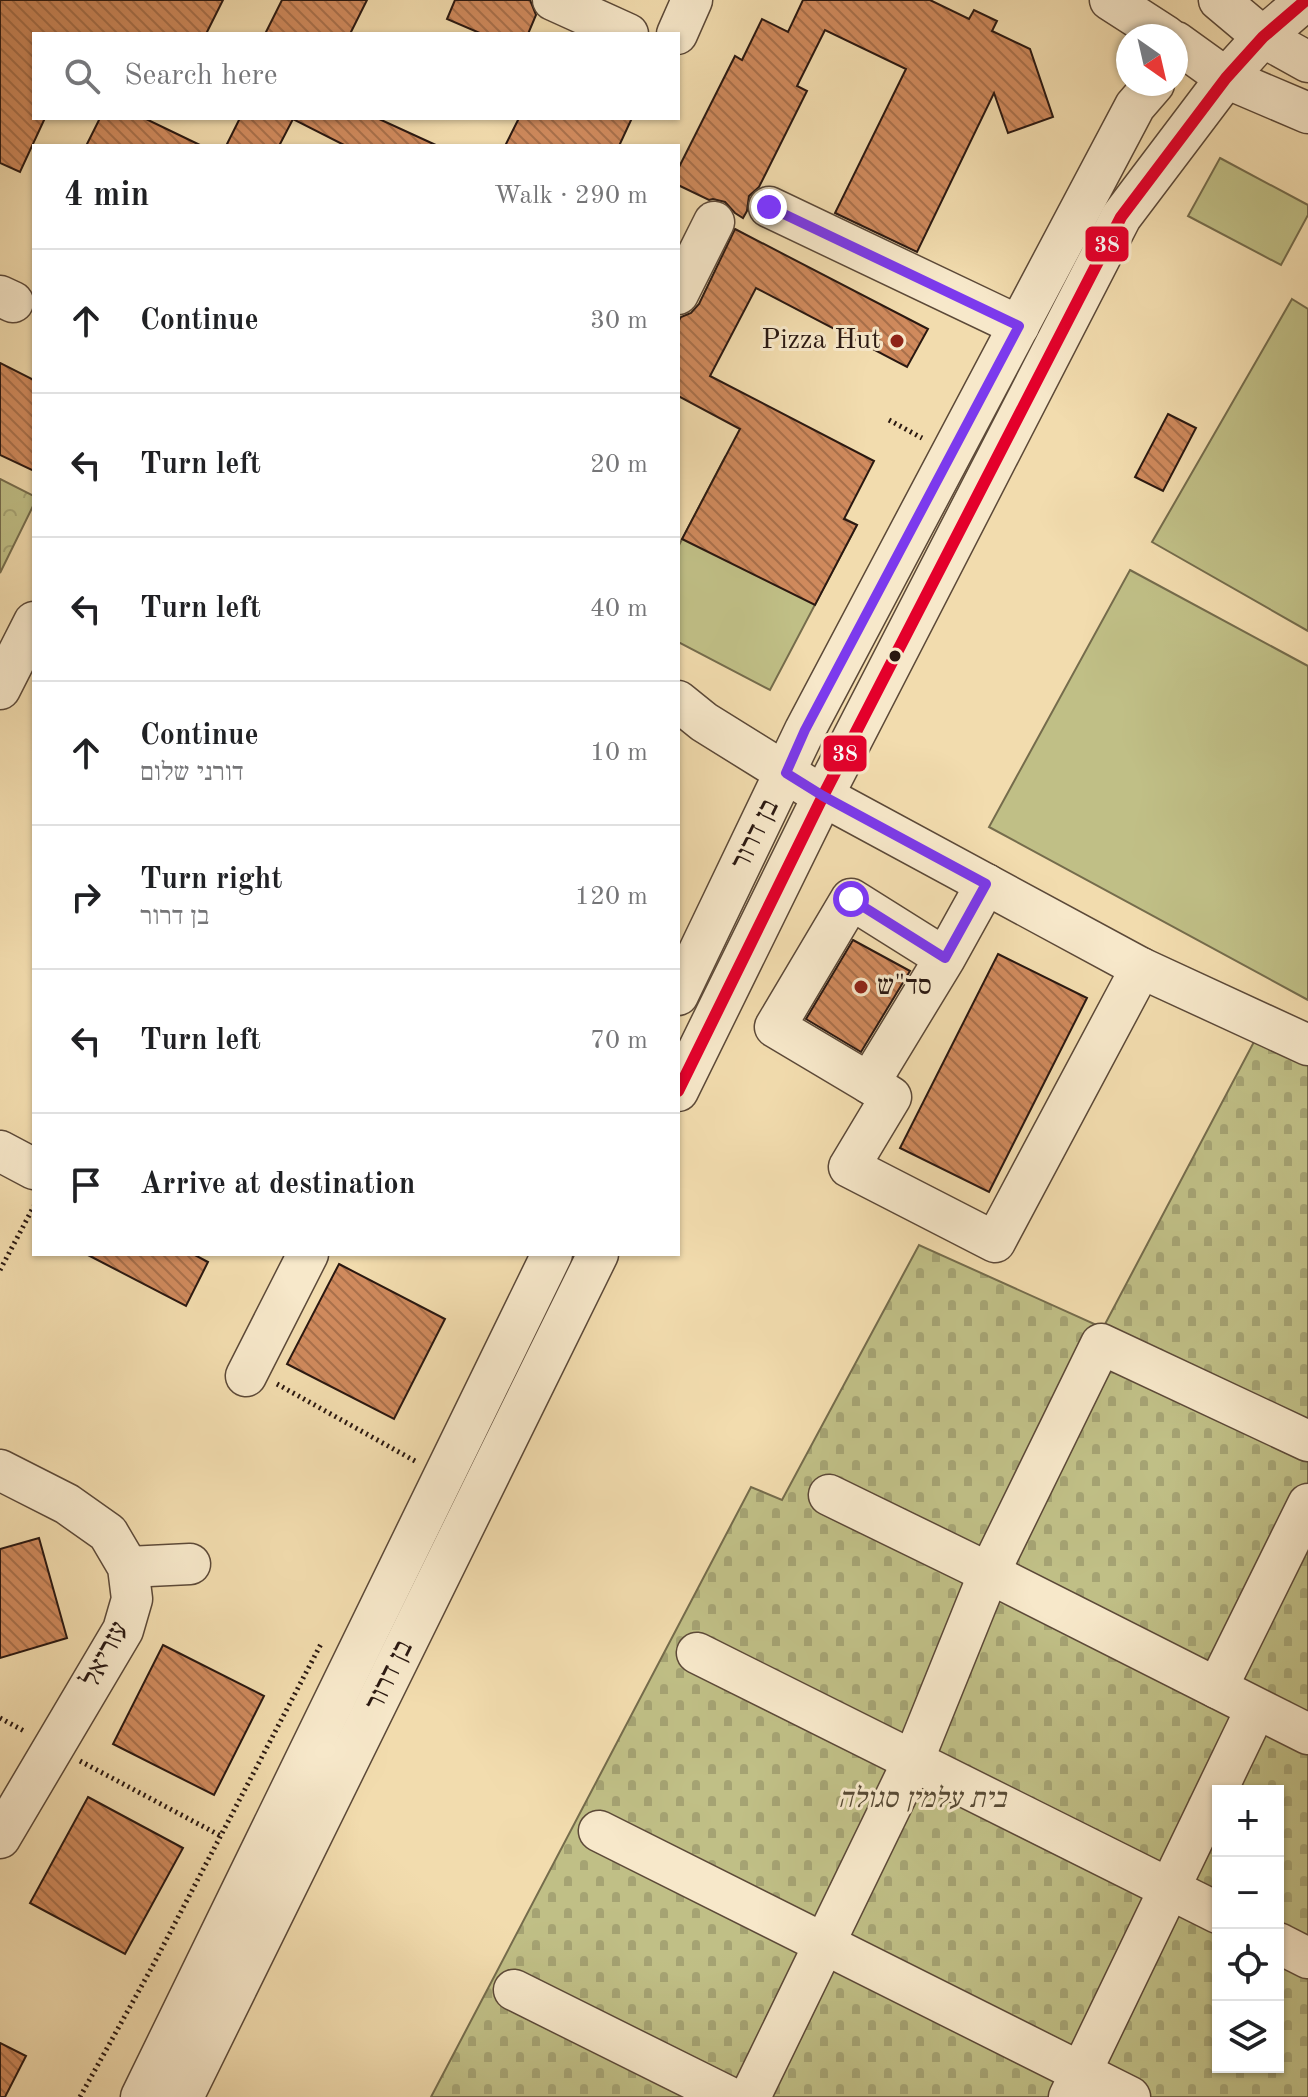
<!DOCTYPE html>
<meta charset="utf-8">
<style>
:root{--surface:#fff;--page:#f6f6f6;--text:#202124;--muted:#757577;--line:#e0e0e0}
body{margin:0;font-family:"Old Standard TT","Frank Ruhl Libre",serif;background:var(--page);color:var(--text)}
.controls{position:absolute;right:24px;bottom:24px;display:grid;overflow:hidden;border-radius:0px;box-shadow:0 2px 6px #0004}
.controls button{width:72px;height:72px;display:grid;place-items:center;padding:0;border:0;border-bottom:2px solid var(--line);background:var(--surface);color:var(--text);font:40px sans-serif}
.compass{position:absolute;left:1116px;top:24px;width:72px;height:72px;border-radius:50%;background:var(--surface);box-shadow:0 2px 6px #0004;rotate:146deg}
.stop{position:absolute;width:24px;height:24px;margin:-18px;border:6px solid #7c3aed;border-radius:50%;background:#fff}
.stop.end{background:#7c3aed;border-color:#fff;box-shadow:0 2px 8px #0008}
.list{margin:0;padding:0;list-style:none}
h2{display:flex;justify-content:space-between;align-items:center;height:104px;margin:0;padding:0 32px;font-size:34px}
h2 small{font-size:26px;font-weight:400;color:var(--muted)}
.list li{display:grid;grid-template-columns:52px 1fr auto;gap:24px;align-items:center;box-sizing:border-box;height:144px;padding:0 32px;border-top:2px solid var(--line)}
.list b{display:block;font-size:30px;white-space:nowrap}
.list p{margin:0;font-size:26px;white-space:nowrap;color:var(--muted)}
.list em{font-size:26px;font-style:normal;color:var(--muted)}
.icon{flex:none;width:44px;height:44px;fill:none;stroke:currentColor;stroke-width:2;stroke-linecap:round;stroke-linejoin:round}
.map{position:relative;flex:none;width:1308px;height:2097px;overflow:hidden}
.search{position:absolute;background:var(--surface);box-shadow:0 2px 6px #0004;left:32px;top:32px;width:648px;height:88px;display:flex;align-items:center;gap:20px;box-sizing:border-box;padding:0 28px;border-radius:0px;color:var(--muted);font-size:30px}
.panel{position:absolute;background:var(--surface);box-shadow:0 2px 6px #0004;left:32px;top:144px;width:648px;height:1112px;border-radius:0px}
.map>svg:first-child{display:block}
.grass{fill:#c0bf86;stroke:#756c4c;stroke-width:2}
.cemetery{fill:url(#cemetery-stones);stroke:#756c4c;stroke-width:2;fill-rule:evenodd}
.park{fill:url(#park-crowns);stroke:#756c4c;stroke-width:2}
.building{fill:url(#building-back-hatch);stroke:#2a1811;stroke-width:2}
.lines{fill:none;stroke-linecap:round;stroke-linejoin:round}
.minor-casing{stroke:#5c4938;stroke-width:43}
.path{stroke:#2a1811;stroke-width:5;stroke-dasharray:2 4;stroke-linecap:butt}
.minor{stroke:#f7e8ca;stroke-width:40}
.bus-1-casing{stroke:#f7e8ca;stroke-width:18}
.bus-1{stroke:#e4002b;stroke-width:12}
.route{stroke:#7c3aed;stroke-width:10}
.poi-dot{fill:#8f2418;stroke:#f7e8ca;stroke-width:3}
.bus-dot{fill:#2a1811;stroke:#f7e8ca;stroke-width:3}
.labels{text-anchor:middle;dominant-baseline:central;stroke-width:6;stroke-linejoin:round;paint-order:stroke}
.poi-label{font-size:28px;fill:#2a1811;stroke:#f7e8ca;text-anchor:end}
.street-label{font-size:28px;fill:#2a1811;stroke:#f7e8ca}
.park-label{font-size:28px;font-style:italic;fill:#574a34;stroke:#f7e8ca}
.line-badge{stroke:#f7e8ca;stroke-width:3}
.badge-label{font-size:22px;text-anchor:middle;font-weight:bold;fill:#fff}
</style>
<div class="map">
<svg width="1308" height="2097" viewBox="0 0 1308 2097">
<defs>
<pattern id="cemetery-stones" width="16" height="16" patternUnits="userSpaceOnUse" patternTransform="scale(2)"><rect width="16" height="16" fill="#c0bf86"/><path d="M2 7V4a2 2 0 0 1 4 0v3zM10 15v-3a2 2 0 0 1 4 0v3z" fill="#a5a373"/></pattern>
<pattern id="park-crowns" width="20" height="18" patternUnits="userSpaceOnUse" patternTransform="scale(2)"><rect width="20" height="18" fill="#c0bf86"/><path d="M2 6a3 3 0 1 1 6 0M12 15a3 3 0 1 1 6 0" fill="none" stroke="#a5a373"/></pattern>
<pattern id="building-back-hatch" width="6" height="6" patternUnits="userSpaceOnUse" patternTransform="scale(2)"><rect width="6" height="6" fill="#d08a5d"/><path d="M-1 5l2 2M0 0l6 6M5-1l2 2" fill="none" stroke="#a9704b"/></pattern>
</defs>
<rect width="100%" height="100%" fill="#f2dcae"/>
<filter id="stains"><feTurbulence type="fractalNoise" baseFrequency=".0025" numOctaves="4"/><feColorMatrix values="0 0 0 0 .2 0 0 0 0 .09 0 0 0 0 .02 0 0 0 .5 -.17"/></filter>
<radialGradient id="worn" r=".72"><stop offset=".6" stop-color="#630" stop-opacity="0"/><stop offset="1" stop-color="#630" stop-opacity=".3"/></radialGradient>
<!-- grass -->
<g class="grass">
<polygon points="1220,158 1308,205 1308,215 1281,265 1188,216"/>
<polygon points="1292,299 1308,309 1308,631 1152,542"/>
<polygon points="725,457 857,525 770,690 678,642 678,547"/>
<polygon points="1130,570 1308,666 1308,1000 989,827"/>
</g>
<!-- cemetery -->
<path class="cemetery" d="M1256,1038L1308,1063V2097H431L751,1487L782,1500L919,1245L1103,1328ZM1218,1791H1278V2067H1218Z"/>
<!-- park -->
<polygon class="park" points="0,479 34,496 34,504 0,573"/>
<!-- building -->
<g class="building">
<polygon points="0,0 223,0 206,34 34,34 34,118 45,118 20,172 0,163"/>
<polygon points="282,0 367,0 350,34 265,34"/>
<polygon points="455,0 530,0 536,15 528,34 482,34 447,19"/>
<polygon points="803,0 930,0 969,19 974,10 997,21 992,31 1030,49 1053,117 1008,133 994,93 917,252 835,213 906,69 825,30 797,86 807,91 759,187 749,196 747,211 743,218 735,213 725,202 713,199 709,200 678,185 678,169 735,56 742,60 762,19 788,32"/>
<polygon points="100,118 144,118 202,146 86,146"/>
<polygon points="240,118 377,118 438,146 346,146 293,119 279,146 226,146"/>
<polygon points="519,118 632,118 619,146 505,146"/>
<polygon points="735,229 928,329 907,367 756,288 710,376 874,461 844,519 857,525 815,605 682,539 740,429 678,396 678,322 681,317 691,313 699,304"/>
<polygon points="0,363 34,380 34,471 0,455"/>
<polygon points="1168,414 1196,428 1163,491 1135,477"/>
<polygon points="853,940 910,971 861,1052 806,1019"/>
<polygon points="998,954 1087,998 989,1192 900,1148"/>
<polygon points="86,1254 193,1254 208,1262 186,1306"/>
<polygon points="339,1264 445,1319 394,1419 287,1364"/>
<polygon points="39,1538 67,1638 0,1658 0,1549"/>
<polygon points="163,1645 264,1696 214,1795 113,1744"/>
<polygon points="88,1797 183,1848 125,1954 30,1903"/>
<polygon points="0,2043 26,2056 5,2097 0,2097"/>
</g>
<g class="lines">
<defs>
<g id="minor">
<polyline points="553,0 628,34"/>
<polyline points="1110,0 1166,36"/>
<polyline points="1219,0 1263,37 1308,62"/>
<polyline points="677,34 692,0"/>
<polyline points="1176,42 1226,78 1308,113"/>
<polyline points="769,207 1019,326"/>
<polyline points="678,294 714,222"/>
<polyline points="0,296 13,302"/>
<polyline points="0,689 34,622"/>
<polyline points="678,701 704,722 823,796 1141,968 995,1242 849,1167 891,1097 869,1083"/>
<polyline points="945,958 851,899 775,1027 869,1083 945,958 986,884"/>
<polyline points="1141,968 1308,1045"/>
<polyline points="678,995 805,730 1135,106 1154,84"/>
<polyline points="678,1091 823,796 1121,217 1226,78 1263,37 1306,0"/>
<polyline points="0,1151 34,1169"/>
<polyline points="246,1376 308,1254"/>
<polyline points="0,1470 67,1504 108,1533 128,1567 132,1599 123,1630 0,1838"/>
<polyline points="829,1495 989,1573 1308,1734"/>
<polyline points="128,1567 190,1564"/>
<polyline points="697,1653 1218,1913"/>
<polyline points="1217,1688 1308,1504"/>
<polyline points="599,1831 1130,2097"/>
<polyline points="1278,1943 1308,1958"/>
<polyline points="514,1990 729,2097"/>
<polyline points="141,2097 552,1254"/>
<polyline points="183,2097 598,1254"/>
<polyline points="750,2097 913,1761 989,1573 1101,1344 1308,1441"/>
<polyline points="1069,2097 1256,1709"/>
</g>
</defs>
<!-- minor casing -->
<use href="#minor" class="minor-casing"/>
<!-- path -->
<g class="path">
<polyline points="889,420 922,438"/>
<polyline points="0,1270 34,1206"/>
<polyline points="277,1384 415,1461"/>
<polyline points="0,1718 26,1732"/>
<polyline points="80,1761 221,1836"/>
<polyline points="80,2097 151,1969 322,1642"/>
</g>
<!-- minor -->
<use href="#minor" class="minor"/>
<defs>
<polyline id="bus-1" points="678,1091 823,796 1121,217 1226,78 1263,37 1306,0"/>
</defs>
<!-- bus-1 casing -->
<use href="#bus-1" class="bus-1-casing"/>
<!-- bus-1 -->
<use href="#bus-1" class="bus-1"/>
</g>
<g class="lines">
<!-- route -->
<polyline class="route" points="769,207 1019,326 805,730 786,773 823,796 986,884 945,958 851,899"/>
</g>
<!-- markers -->
<g class="poi-dot">
<circle cx="897" cy="341" r="8"/>
<circle cx="861" cy="987" r="8"/>
</g>
<circle class="bus-dot" cx="895" cy="656" r="7"/>
<g class="labels">
<!-- poi labels -->
<g class="poi-label">
<text x="881" y="341">Pizza Hut</text>
<text x="877" y="987" text-anchor="start">סד"ש</text>
</g>
<!-- street labels -->
<g class="street-label">
<text transform="translate(756 835) rotate(-64)">בן דרור</text>
<text transform="translate(106 1655) rotate(-62)">עזריאל</text>
<text transform="translate(390 1676) rotate(-64)">בן דרור</text>
</g>
<!-- park labels -->
<g class="park-label">
<text x="922" y="1800">בית עלמין סגולה</text>
</g>
</g>
<g class="line-badge">
<rect x="1084" y="225" width="46" height="38" rx="8" fill="#e4002b"/>
<rect x="822" y="734" width="46" height="39" rx="8" fill="#e4002b"/>
</g>
<g class="badge-label">
<text x="1107" y="252">38</text>
<text x="845" y="761">38</text>
</g>
<rect width="100%" height="100%" filter="url(#stains)"/>
<rect width="100%" height="100%" fill="url(#worn)"/>
</svg>
<div class="controls">
<button>+</button>
<button>−</button>
<button><svg class="icon" aria-label="locate" viewBox="0 0 24 24"><circle cx="12" cy="12" r="6"/><path d="M12 2v4M12 18v4M2 12h4M18 12h4"/></svg></button>
<button><svg class="icon" aria-label="layers" viewBox="0 0 24 24"><path d="M12 4l9 5-9 5-9-5zM3 14l9 5 9-5"/></svg></button>
</div>
<svg class="compass" viewBox="-18 -18 36 36"><path d="M0-13l5 13h-10z" fill="#e53935"/><path d="M0 13l5-13h-10z" fill="#757577"/></svg>
<div class="stop" style="left:851px;top:899px"></div>
<div class="stop end" style="left:769px;top:207px"></div>
<div class="search"><svg class="icon" aria-label="search" viewBox="0 0 24 24"><circle cx="10" cy="10" r="6"/><path d="M15 15l6 6"/></svg>Search here</div>
<section class="panel">
<h2>4 min<small>Walk · 290 m</small></h2>
<ul class="list">
<li><svg class="icon" aria-label="ahead" viewBox="0 0 24 24"><path d="M12 20V5M6 11l6-6 6 6"/></svg><div><b>Continue</b></div><em>30 m</em></li>
<li><svg class="icon" aria-label="left" viewBox="0 0 24 24"><path d="M17 20v-9H6M10 6l-5 5 5 5"/></svg><div><b>Turn left</b></div><em>20 m</em></li>
<li><svg class="icon" aria-label="left" viewBox="0 0 24 24"><path d="M17 20v-9H6M10 6l-5 5 5 5"/></svg><div><b>Turn left</b></div><em>40 m</em></li>
<li><svg class="icon" aria-label="ahead" viewBox="0 0 24 24"><path d="M12 20V5M6 11l6-6 6 6"/></svg><div><b>Continue</b><p>דורני שלום</p></div><em>10 m</em></li>
<li><svg class="icon" aria-label="right" viewBox="0 0 24 24"><path d="M7 20v-9h11M14 6l5 5-5 5"/></svg><div><b>Turn right</b><p>בן דרור</p></div><em>120 m</em></li>
<li><svg class="icon" aria-label="left" viewBox="0 0 24 24"><path d="M17 20v-9H6M10 6l-5 5 5 5"/></svg><div><b>Turn left</b></div><em>70 m</em></li>
<li><svg class="icon" aria-label="arrive" viewBox="0 0 24 24"><path d="M6 21V4h12l-3 4 3 4H6"/></svg><div><b>Arrive at destination</b></div></li>
</ul>
</section>
</div>
